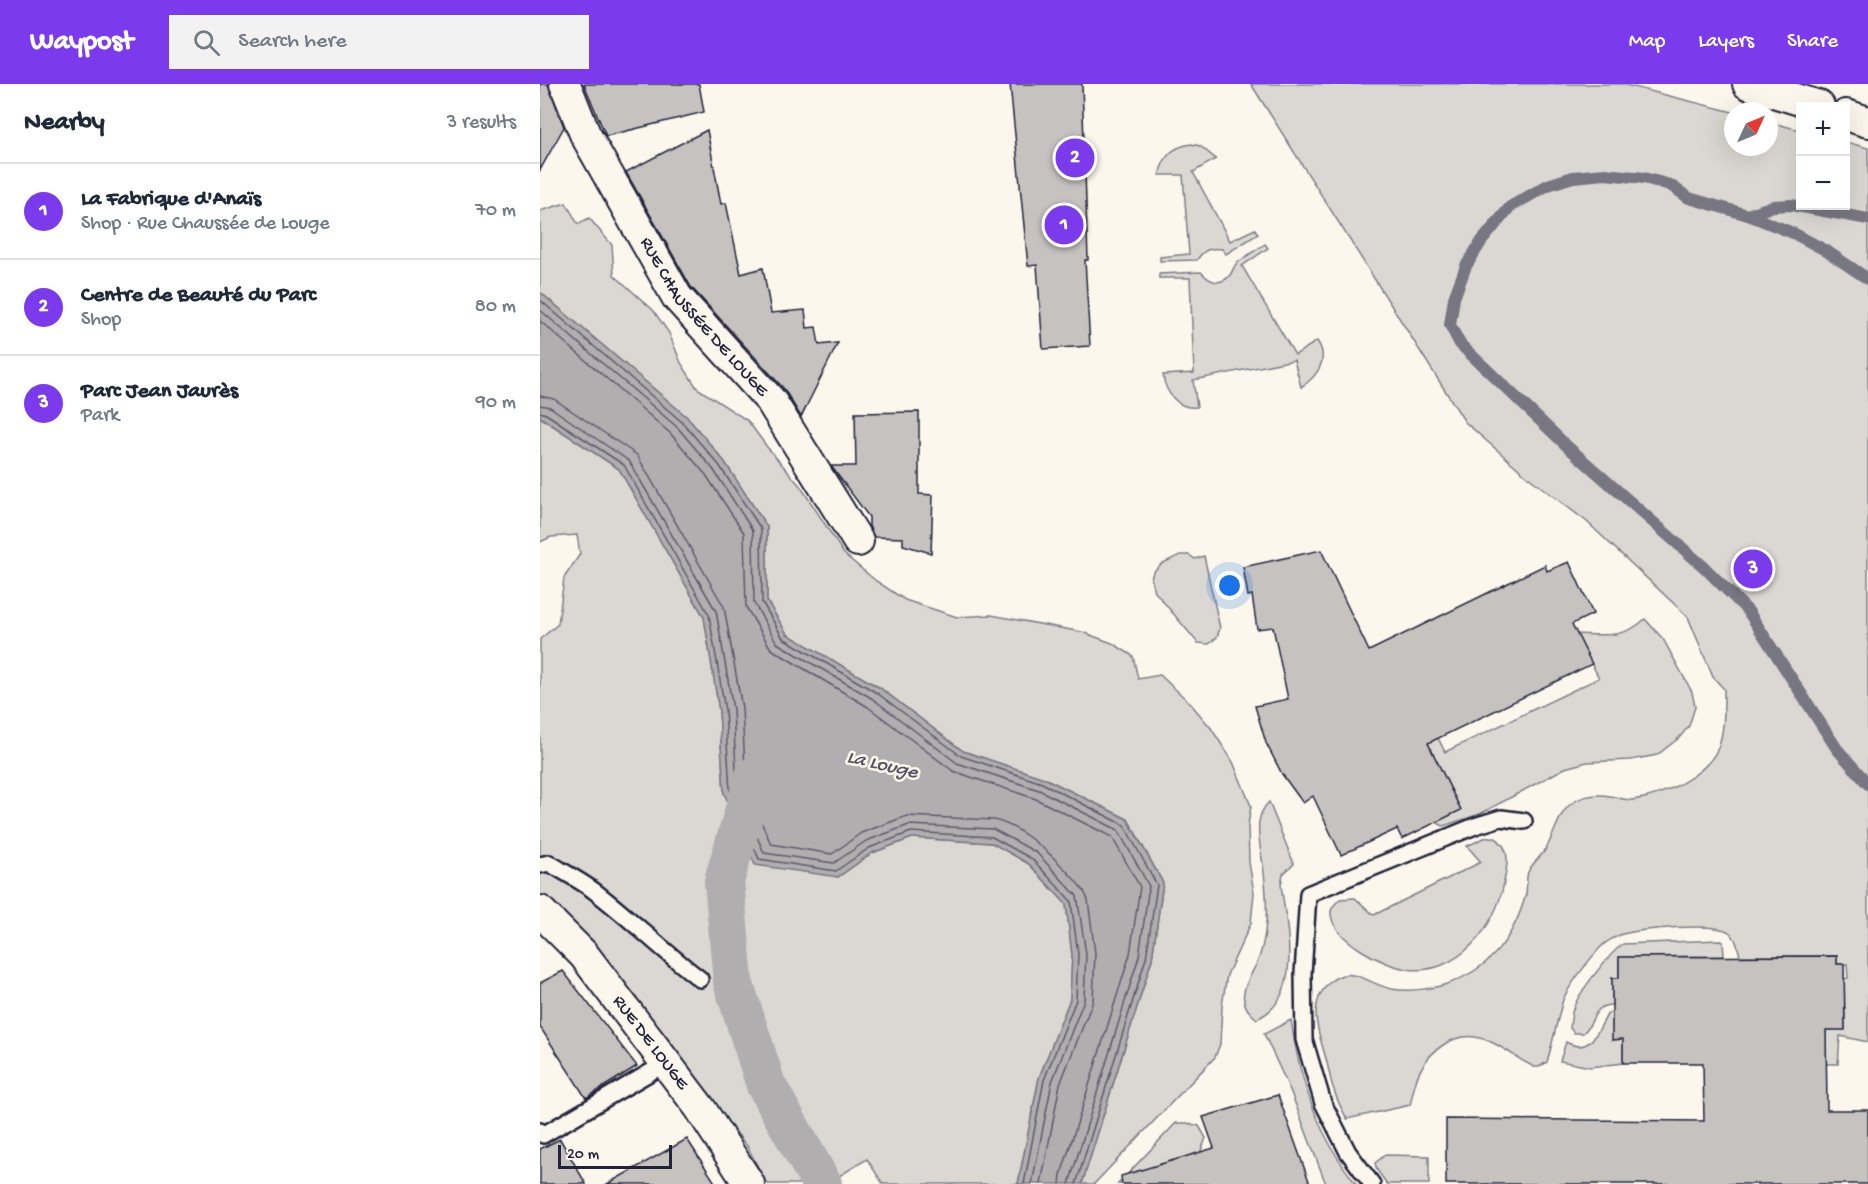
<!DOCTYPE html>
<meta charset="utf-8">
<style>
:root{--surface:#fff;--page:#f2f2f3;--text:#1f2937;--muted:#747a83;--line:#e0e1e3;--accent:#7c3aed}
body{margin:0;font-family:"Gochi Hand",sans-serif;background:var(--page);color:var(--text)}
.controls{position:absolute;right:18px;top:18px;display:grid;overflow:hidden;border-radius:0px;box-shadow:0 6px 24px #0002}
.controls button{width:54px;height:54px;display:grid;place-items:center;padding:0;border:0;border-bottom:2px solid var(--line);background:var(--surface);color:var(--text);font:30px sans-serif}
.compass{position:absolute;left:1184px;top:18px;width:54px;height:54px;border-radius:50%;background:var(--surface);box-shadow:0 6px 24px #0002;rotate:46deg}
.scale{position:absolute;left:18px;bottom:15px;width:114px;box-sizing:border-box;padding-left:6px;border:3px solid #22223b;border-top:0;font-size:16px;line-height:21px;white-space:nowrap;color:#22223b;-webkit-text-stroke:4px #fbf7ec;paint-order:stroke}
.you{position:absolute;left:690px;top:502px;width:21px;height:21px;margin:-15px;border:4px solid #fff;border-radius:50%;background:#1a73e8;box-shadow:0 0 0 9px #1a73e833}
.badge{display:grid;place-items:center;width:39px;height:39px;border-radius:50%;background:var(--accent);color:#fff;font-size:20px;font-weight:700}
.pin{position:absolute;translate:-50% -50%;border:3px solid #fff;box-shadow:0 2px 6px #0006}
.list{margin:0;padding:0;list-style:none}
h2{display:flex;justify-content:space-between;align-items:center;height:78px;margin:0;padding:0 24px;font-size:26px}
h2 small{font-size:20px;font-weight:400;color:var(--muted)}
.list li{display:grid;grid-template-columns:39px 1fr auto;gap:18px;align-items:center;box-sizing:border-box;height:96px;padding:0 24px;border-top:2px solid var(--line)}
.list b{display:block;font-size:22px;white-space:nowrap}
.list p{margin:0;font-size:20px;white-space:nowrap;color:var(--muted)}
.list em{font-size:20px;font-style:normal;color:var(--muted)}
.icon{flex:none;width:33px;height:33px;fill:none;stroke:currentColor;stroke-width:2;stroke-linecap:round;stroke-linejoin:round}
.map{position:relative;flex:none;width:1328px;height:1100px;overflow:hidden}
header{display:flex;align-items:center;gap:36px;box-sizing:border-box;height:84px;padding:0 30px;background:var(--accent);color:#fff}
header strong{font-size:28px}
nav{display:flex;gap:33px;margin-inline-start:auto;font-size:21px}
.search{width:420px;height:54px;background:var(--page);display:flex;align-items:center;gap:15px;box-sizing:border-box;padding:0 21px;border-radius:0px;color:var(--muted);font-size:22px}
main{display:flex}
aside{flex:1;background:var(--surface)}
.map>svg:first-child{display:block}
.green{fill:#dbd8d3;stroke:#7e7d87;stroke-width:1.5}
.water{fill:#b1aeb0;stroke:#787681;stroke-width:1.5}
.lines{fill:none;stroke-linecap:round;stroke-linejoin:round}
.shore{stroke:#5b5a6a;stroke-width:1.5}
.stream{stroke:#787681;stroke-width:12}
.canal{stroke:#b1aeb0;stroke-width:40}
.building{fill:#c6c2c0;stroke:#22223b;stroke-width:1.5}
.lane-casing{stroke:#22223b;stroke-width:20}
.street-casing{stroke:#22223b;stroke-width:34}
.lane{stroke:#fbf7ec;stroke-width:15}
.street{stroke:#fbf7ec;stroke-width:30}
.labels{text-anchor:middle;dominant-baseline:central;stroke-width:5;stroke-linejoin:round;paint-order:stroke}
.street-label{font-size:18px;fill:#22223b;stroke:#fbf7ec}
.water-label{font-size:20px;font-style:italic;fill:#545364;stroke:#fbf7ec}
</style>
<header>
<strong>Waypost</strong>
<div class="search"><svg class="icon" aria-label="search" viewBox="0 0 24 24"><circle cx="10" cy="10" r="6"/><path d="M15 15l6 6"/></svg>Search here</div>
<nav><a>Map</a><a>Layers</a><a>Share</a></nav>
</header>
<main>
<aside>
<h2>Nearby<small>3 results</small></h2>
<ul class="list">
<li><span class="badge">1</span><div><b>La Fabrique d'Anaïs</b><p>Shop · Rue Chaussée de Louge</p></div><em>70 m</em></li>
<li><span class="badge">2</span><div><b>Centre de Beauté du Parc</b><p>Shop</p></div><em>80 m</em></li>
<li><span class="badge">3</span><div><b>Parc Jean Jaurès</b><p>Park</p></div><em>90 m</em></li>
</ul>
</aside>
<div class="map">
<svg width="1328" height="1100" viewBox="0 0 1328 1100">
<rect width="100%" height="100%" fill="#fbf7ec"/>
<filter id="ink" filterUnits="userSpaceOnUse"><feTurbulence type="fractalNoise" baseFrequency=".0167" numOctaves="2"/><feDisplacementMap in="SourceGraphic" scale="12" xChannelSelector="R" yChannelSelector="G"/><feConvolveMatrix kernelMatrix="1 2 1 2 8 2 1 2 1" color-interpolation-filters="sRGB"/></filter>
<g filter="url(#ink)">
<!-- green -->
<g class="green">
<path d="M711,0H1082L1193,28V63H1229V38L1260,46V122H1306V58L1328,64V958L1300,952L1298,980H1286V946L1305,945L1304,895L1308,894L1307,880H1297V872H1200C1198,864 1196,853 1189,848C1176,838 1096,845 1080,851C1075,853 1068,857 1064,860C1054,869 1027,904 1023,916C1017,936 1013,958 1007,978L999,983H994C975,974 956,956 935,953C913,950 891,966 881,985C875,995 873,1009 870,1021L807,1035C802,1026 797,1016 794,1006C790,996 789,985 786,975C780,952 767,924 786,902C808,877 827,900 852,905C870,908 893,905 910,899C952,883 974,853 986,810C987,803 986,794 988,788C992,779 1000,774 1005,766C1013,754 1016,738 1025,726C1036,712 1054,709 1070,712C1078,713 1084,716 1092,716C1121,713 1166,692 1178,664C1185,645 1184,625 1184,605L1173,593L1148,533L1046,437L988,393L925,338Z"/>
<path d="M651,60L660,62L676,75L653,88L690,157L715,145L718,150L686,170L682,165C670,163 663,166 657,176L620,177V173L649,170L643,91H619C624,72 632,63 651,60Z"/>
<polygon points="26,119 38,140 49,134 72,161 74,191 113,226 129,249 141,279 157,304 208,337 227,363 261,403 304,470 336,497 365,516 417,533 451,531 542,548 572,559 593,572 598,595 620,591 650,619 671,644 693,678 711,722 708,741 709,778 714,809 711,839 687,891 682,922 680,960 675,973 554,1100 542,1100 612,875 623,799 588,735 504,694 423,667 340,604 247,550 227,517 227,443 184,377 147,333 0,208 0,127"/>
<path d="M725,160L728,164L702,182L755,271L777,257C790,275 777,293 761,303L754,276L653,296L657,323C638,326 625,308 623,291L654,289L650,194H619V190L661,188C669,197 680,203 690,191C693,187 693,183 697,179C706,172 716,166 725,160Z"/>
<polygon points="0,333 79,385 164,533 179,627 184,709 298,793 332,769 372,754 452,759 489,780 526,820 532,871 530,915 499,994 478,1100 343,1100 327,1075 286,1100 227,1100 207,1062 50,868 0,812 0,555 18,540 24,494 40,470 37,451 11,453 0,458"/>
<polygon points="640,471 649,471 655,475 664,472 680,544 677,553 669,560 658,559 615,508 611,494 613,488 621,480"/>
<path d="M1105,535L1123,555L1152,608L1155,623L1149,642L1139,654L1117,671L1091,676L1047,678L1025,684L940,730L903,742L896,738L921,726L902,688L866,670L898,654L905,668L1059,594L1036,550C1063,551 1084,555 1105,535Z"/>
<path d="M729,718L754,780L743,790L741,800C746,841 765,913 717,935C693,917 706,900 717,879C722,867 725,851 726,839C727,822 726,805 724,788C722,772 717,754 719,738C720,730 723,724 729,718Z"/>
<path d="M954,753C971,763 968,780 964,798C957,842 917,893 867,885C844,882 794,856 791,831C790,824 795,820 800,815L815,814L834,831L941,778L927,762L944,754Z"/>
<path d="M1180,856L1183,858L1184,872L1079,873V894H1072V921C1052,921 1056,938 1043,949H1034L1030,944C1031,938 1031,931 1033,925C1039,908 1069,870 1083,860Z"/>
<path d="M1072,928L1073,956L1083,955V979L1050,983L1020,977L1026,958C1051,972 1058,946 1068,929Z"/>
<path d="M751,936C759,996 778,1052 816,1100H786L750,1006L724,950Z"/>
<polygon points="636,1039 647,1039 659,1042 666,1054 660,1069 625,1100 578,1100"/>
<polygon points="845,1071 889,1072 889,1100 847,1100 837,1086 835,1079"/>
</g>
<!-- water -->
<polygon class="water" points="0,208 147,333 184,377 227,443 227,517 247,550 340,604 423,667 504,694 587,735 623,799 612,875 542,1100 478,1100 499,994 530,915 532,871 526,820 489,780 452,759 372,754 332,769 298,793 215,781 184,709 179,627 164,533 79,385 0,333"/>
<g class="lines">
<!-- shore -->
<g class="shore">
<polyline points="0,216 142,338 179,381 221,445 222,518 243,554 337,609 421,672 502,699 584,741 617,801 606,874 536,1100"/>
<polyline points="0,226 137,343 173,385 213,447 214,519 237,559 333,615 417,679 499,706 578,746 609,802 599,872 529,1100"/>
<polyline points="0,237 130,349 166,391 204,449 206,523 231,565 328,623 413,687 496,715 572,753 600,803 590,870 521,1091 520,1100"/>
<path d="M0,312L14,315L97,371L184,523L202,624L206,704L231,760L292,770L321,749L367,732L454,736C486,743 524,782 544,807L548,816L555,869L553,917L520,1000L501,1100"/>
<polyline points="0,321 10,323 89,377 176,527 193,625 197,706 224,769 294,779 326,757 369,741 453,745 497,769 537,812 546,870 544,916 512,998 492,1100"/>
<polyline points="0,328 6,330 84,381 169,531 185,626 190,707 219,775 296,787 329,764 371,748 452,753 492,775 531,817 538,870 536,916 504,996 484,1100"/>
</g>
<!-- stream -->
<g class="stream">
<polyline points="1208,131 1233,122 1251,121 1328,135"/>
<polyline points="1328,195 1285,166 1253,149 1208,131 1149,114 1130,101 1104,94 1065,90 1033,93 1008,101 970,123 941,158 926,182 914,214 910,241 920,260 1029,364 1164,483 1208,527 1297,665 1328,700"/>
</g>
<!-- canal -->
<polyline class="canal" points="215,692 184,797 193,898 226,1001 282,1100"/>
</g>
<!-- building -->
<g class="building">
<polygon points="0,0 8,0 24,43 0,86"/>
<polygon points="44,0 159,0 164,28 66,52"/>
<polygon points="470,0 542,0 548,176 545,176 550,262 503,265 497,181 488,182"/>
<polygon points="167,46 181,120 186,119 201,190 223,184 231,229 265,226 267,244 276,243 279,261 298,259 261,333 244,305 151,203 86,88"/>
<polygon points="379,328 379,410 393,411 391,469 363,461 363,454 334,453 329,442 329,433 291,382 316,382 315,329"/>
<polygon points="781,466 829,567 1005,481 1007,487 1029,478 1053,530 1032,540 1052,580 888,659 921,726 862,755 857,745 801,771 773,712 763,719 742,690 726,659 715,622 748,615 733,543 717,545 712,511 708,512 703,483"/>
<polygon points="1297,872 1297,880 1304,880 1305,946 1286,946 1287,1026 1328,1026 1328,1100 906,1100 906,1035 1164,1037 1163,979 1083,979 1083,955 1072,956 1072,894 1079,894 1079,873"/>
<polygon points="23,887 97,982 46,1014 0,943 0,899"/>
<polygon points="738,1011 770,1100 582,1100 581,1092 674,1064 663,1033"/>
<polygon points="20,1055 46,1100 0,1100 0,1065"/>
<polygon points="147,1055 176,1100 67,1100"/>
</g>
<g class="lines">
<defs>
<g id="lane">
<path d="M0,781L9,779C24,788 39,796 53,806C90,834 123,867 160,895"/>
<polyline points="0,1047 3,1051 126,979"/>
<polyline points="832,1100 808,1068 783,1019 764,955 763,890 768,810 935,742 961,734 984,737"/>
</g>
<g id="street">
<path id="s1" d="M25,0L45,50L137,213L231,317L318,457"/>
<polyline points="1208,0 1279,22"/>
<polyline points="1306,31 1328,38"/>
<path id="s2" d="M0,827L44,871L160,1024L209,1100"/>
</g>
</defs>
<!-- lane casing -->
<use href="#lane" class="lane-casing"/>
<!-- street casing -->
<use href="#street" class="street-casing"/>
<!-- lane -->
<use href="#lane" class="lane"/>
<!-- street -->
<use href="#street" class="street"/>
</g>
</g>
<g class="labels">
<!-- street labels -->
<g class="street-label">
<text stroke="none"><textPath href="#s1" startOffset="273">RUE CHAUSSÉE DE LOUGE</textPath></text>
<text stroke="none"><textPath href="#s2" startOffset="172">RUE DE LOUGE</textPath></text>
</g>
<!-- water labels -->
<g class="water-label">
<text transform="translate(342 682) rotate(13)">La Louge</text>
</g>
</g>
</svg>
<div class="controls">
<button>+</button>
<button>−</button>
</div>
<svg class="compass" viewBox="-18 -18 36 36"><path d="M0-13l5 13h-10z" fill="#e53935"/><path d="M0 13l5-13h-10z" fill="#747a83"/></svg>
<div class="scale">20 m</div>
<div class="you"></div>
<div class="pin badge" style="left:524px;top:141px">1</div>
<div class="pin badge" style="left:535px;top:74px">2</div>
<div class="pin badge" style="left:1213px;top:485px">3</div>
</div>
</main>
